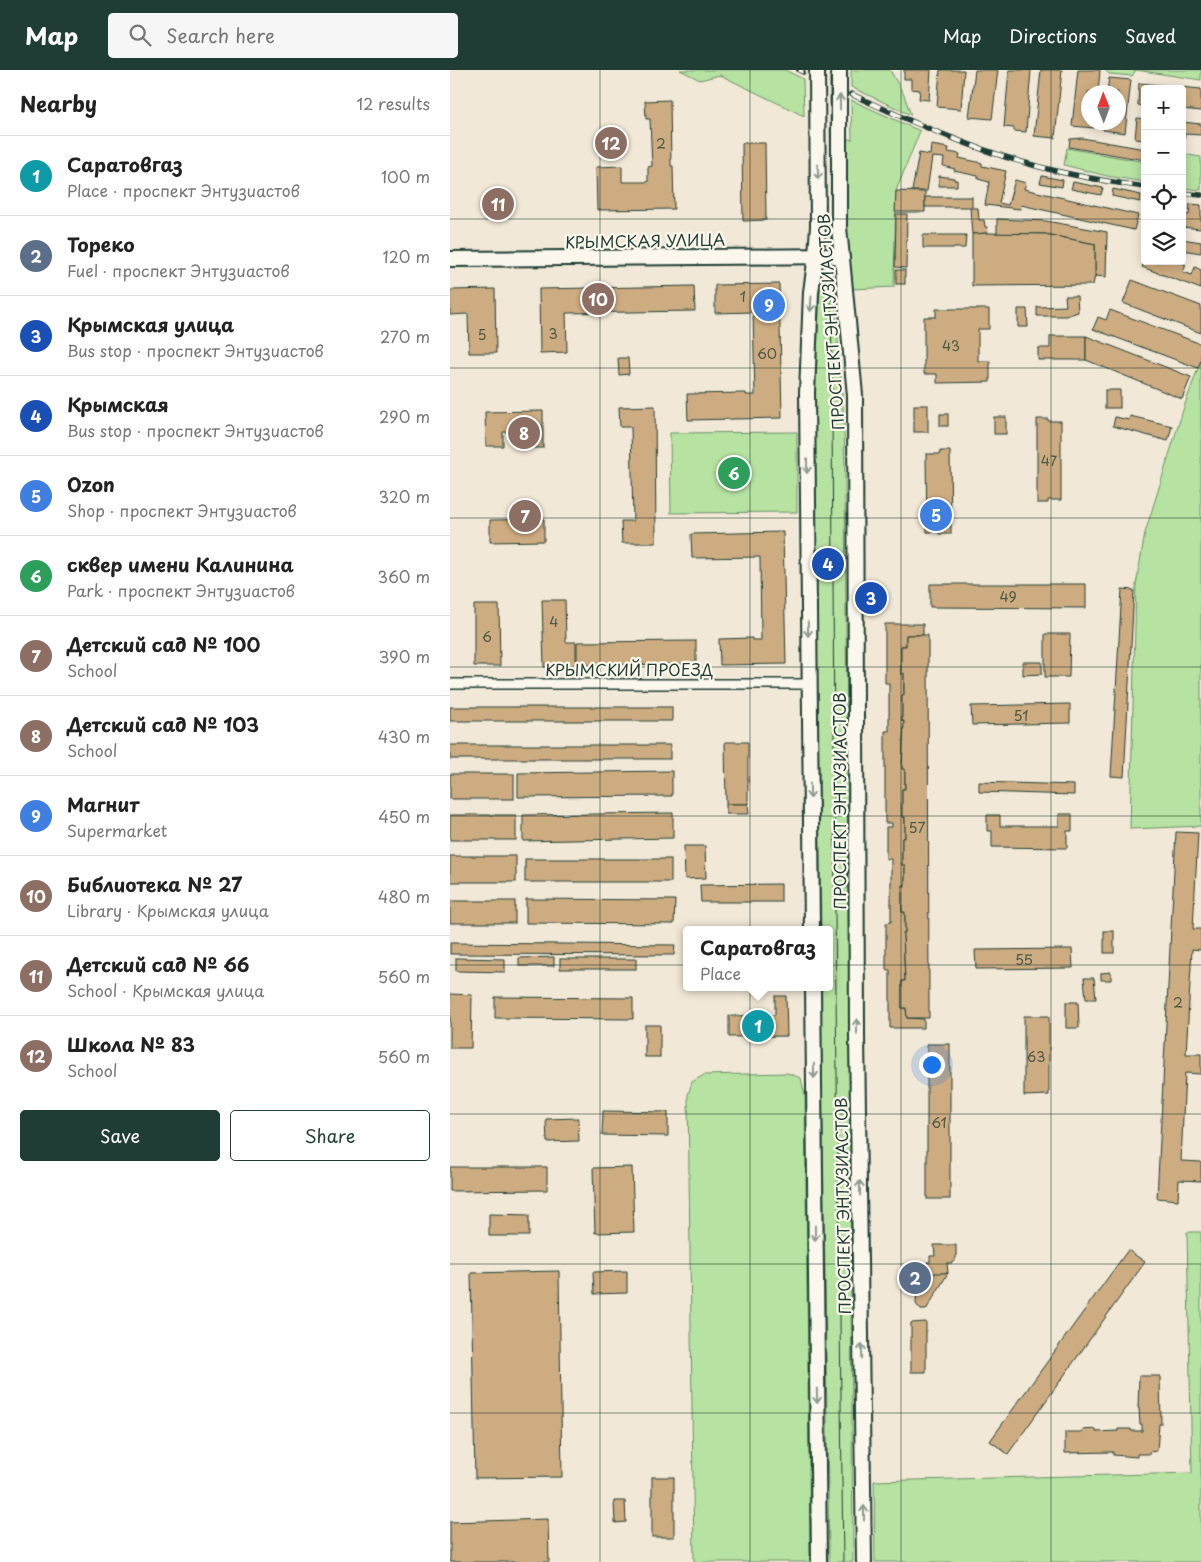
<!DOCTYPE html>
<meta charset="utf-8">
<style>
:root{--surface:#fff;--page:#f6f6f6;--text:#222;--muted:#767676;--line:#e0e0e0;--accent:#1f3d34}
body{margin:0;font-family:"Playpen Sans",sans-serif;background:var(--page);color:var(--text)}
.controls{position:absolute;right:15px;top:15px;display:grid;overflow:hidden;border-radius:5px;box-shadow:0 2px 12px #0003}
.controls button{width:45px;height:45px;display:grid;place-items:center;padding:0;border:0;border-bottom:1px solid var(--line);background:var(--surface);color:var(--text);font:25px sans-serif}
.compass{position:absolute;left:631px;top:15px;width:45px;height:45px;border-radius:50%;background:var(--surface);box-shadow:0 2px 12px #0003;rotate:359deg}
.you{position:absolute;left:481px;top:994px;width:18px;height:18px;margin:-12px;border:4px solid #fff;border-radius:50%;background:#1a73e8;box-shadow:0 0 0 8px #1a73e833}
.badge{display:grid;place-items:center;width:32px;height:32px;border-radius:50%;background:var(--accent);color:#fff;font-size:16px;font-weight:700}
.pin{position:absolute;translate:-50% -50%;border:2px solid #fff;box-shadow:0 1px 5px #0006}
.popup{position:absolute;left:233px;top:856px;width:150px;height:65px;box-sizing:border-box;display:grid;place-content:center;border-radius:5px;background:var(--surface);filter:drop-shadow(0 1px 4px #0005);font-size:16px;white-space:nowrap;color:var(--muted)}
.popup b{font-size:19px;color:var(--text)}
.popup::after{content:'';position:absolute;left:50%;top:100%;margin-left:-10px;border:10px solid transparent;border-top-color:var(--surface)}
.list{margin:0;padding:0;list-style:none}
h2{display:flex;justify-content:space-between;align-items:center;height:65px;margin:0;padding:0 20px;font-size:21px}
h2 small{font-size:16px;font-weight:400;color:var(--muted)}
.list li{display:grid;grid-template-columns:32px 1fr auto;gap:15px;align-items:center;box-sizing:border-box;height:80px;padding:0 20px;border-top:1px solid var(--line)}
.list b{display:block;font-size:19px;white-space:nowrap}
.list p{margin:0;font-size:16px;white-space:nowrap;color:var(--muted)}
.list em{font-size:16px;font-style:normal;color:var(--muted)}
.actions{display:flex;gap:10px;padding:15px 20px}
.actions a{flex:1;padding:11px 0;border:1px solid var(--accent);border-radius:5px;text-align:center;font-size:18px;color:var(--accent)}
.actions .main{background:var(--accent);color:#fff}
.icon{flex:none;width:28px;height:28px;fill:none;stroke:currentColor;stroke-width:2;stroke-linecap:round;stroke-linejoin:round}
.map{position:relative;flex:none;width:751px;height:1492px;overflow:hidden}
header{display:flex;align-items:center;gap:30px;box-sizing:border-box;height:70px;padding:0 25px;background:var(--accent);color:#fff}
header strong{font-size:24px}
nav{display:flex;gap:28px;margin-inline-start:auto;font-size:18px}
.search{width:350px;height:45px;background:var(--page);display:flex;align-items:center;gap:12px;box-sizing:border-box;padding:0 18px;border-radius:5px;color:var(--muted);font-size:19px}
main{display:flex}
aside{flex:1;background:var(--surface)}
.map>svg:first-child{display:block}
.green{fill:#b6e3a1;stroke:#6a906a}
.building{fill:#ceac81;stroke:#1f3d34}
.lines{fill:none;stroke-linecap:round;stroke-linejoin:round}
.minor-casing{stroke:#1f3d34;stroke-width:12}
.secondary-casing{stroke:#1f3d34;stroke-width:18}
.minor{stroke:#fbf7ec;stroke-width:9}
.secondary{stroke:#fbf7ec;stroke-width:14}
.tram{stroke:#1f3d34;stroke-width:1}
.rail-casing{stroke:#1f3d34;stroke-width:5.5}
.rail{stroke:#fbf7ec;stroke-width:4;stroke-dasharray:11;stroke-linecap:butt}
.oneway{stroke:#8d9a90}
.grid{fill:none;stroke:#1f3d34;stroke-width:1;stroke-opacity:0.55}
.labels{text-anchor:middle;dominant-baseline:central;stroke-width:4.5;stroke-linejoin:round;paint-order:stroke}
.number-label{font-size:14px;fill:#4b5947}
.street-label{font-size:16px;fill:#1f3d34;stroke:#fbf7ec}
</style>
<header>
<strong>Map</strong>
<div class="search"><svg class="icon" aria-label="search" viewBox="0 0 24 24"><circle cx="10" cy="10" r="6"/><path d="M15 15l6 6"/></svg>Search here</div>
<nav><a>Map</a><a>Directions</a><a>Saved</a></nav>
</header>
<main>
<aside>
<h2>Nearby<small>12 results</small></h2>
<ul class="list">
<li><span class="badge" style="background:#0f9aa8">1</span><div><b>Саратовгаз</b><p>Place · проспект Энтузиастов</p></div><em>100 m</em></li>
<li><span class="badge" style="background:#5c6f8a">2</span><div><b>Тореко</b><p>Fuel · проспект Энтузиастов</p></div><em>120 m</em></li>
<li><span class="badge" style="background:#1a4fb4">3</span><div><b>Крымская улица</b><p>Bus stop · проспект Энтузиастов</p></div><em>270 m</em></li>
<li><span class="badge" style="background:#1a4fb4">4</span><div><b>Крымская</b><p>Bus stop · проспект Энтузиастов</p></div><em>290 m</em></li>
<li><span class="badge" style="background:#3f7fe0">5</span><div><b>Ozon</b><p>Shop · проспект Энтузиастов</p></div><em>320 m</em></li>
<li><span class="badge" style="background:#2e9e5b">6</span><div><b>сквер имени Калинина</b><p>Park · проспект Энтузиастов</p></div><em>360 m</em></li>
<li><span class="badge" style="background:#8d6e63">7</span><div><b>Детский сад № 100</b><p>School</p></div><em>390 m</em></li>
<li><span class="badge" style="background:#8d6e63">8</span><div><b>Детский сад № 103</b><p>School</p></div><em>430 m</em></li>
<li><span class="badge" style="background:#3f7fe0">9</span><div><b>Магнит</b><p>Supermarket</p></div><em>450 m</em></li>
<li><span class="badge" style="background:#8d6e63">10</span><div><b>Библиотека № 27</b><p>Library · Крымская улица</p></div><em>480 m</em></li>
<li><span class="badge" style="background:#8d6e63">11</span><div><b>Детский сад № 66</b><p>School · Крымская улица</p></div><em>560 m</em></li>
<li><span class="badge" style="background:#8d6e63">12</span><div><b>Школа № 83</b><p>School</p></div><em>560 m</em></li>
</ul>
<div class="actions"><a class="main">Save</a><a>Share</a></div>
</aside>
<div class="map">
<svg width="751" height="1492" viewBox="0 0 751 1492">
<rect width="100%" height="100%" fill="#f2e8d7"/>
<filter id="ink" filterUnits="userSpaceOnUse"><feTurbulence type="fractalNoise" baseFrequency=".02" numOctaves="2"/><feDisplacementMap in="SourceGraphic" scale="10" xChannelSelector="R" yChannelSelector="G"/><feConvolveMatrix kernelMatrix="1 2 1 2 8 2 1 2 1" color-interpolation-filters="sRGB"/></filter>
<g filter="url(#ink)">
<!-- green -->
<g class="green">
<polygon points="230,0 335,0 353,9 354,46 270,5 250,10"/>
<polygon points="401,0 440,0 454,25 461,45 401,17"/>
<polygon points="655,0 751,0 751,10 686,0 682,6 659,4"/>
<polygon points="401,30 470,61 446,121 444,217 403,219 396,149 396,68 402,70"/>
<polygon points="617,78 695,92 695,112 657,106 614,95"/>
<polygon points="732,84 751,87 751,120 732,118"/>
<polygon points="377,212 382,213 384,218 394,349 395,414 403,1492 379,1492 371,917 379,917 379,860 371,860 364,352 370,218 373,213"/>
<polygon points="751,290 751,756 680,759 686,515 695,463 733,340"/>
<polygon points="347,362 347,442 221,443 220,363"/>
<polygon points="337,1003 351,1008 355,1026 360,1492 244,1492 238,1025 242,1012 254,1005"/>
<polygon points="737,1162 751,1162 751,1492 425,1492 424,1411 742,1403"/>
</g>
<!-- building -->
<g class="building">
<polygon points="454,0 481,0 479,30 469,29 470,20 461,19 461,9 454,9"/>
<polygon points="490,0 514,0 511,39 487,37"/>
<polygon points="525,0 548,0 542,49 519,47"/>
<polygon points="559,0 581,0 576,62 564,61 564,58 554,57"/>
<polygon points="591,0 612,0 605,68 584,66"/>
<polygon points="628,0 650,0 648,22 638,22 638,52 644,52 644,58 622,56"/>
<polygon points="659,8 681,10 675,63 653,60 654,52 668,52 668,22 657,22"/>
<polygon points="689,13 751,19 751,41 732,39 732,19 695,19 695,36 688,35"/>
<polygon points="220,30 221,96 223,96 224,139 147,140 146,97 172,96 172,112 198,112 198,97 202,96 200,49 196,49 195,31"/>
<polygon points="687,48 695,49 695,70 685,69"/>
<polygon points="732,52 751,54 751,65 735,64 734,74 732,74"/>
<polygon points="632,68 695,79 695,90 619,77 620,69"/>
<polygon points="292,73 315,73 316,150 293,151"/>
<polygon points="481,75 499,78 498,82 510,84 509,88 532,93 532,96 556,101 549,133 558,135 565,110 576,113 574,119 688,145 684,160 571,135 570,139 535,135 539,112 528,109 528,106 504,101 505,99 493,96 494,88 482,87 477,121 462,121 469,83 480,85"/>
<polygon points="489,106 504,108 504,110 507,110 507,116 489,116"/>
<polygon points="592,106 613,110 612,117 590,113"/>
<polygon points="623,112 653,118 651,125 621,119"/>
<polygon points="663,119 691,125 690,132 662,126"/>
<polygon points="446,121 475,122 475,142 445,142"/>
<rect x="475" y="127" width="47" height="10"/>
<polygon points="740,134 751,135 751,159 732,157 732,144 739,145"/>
<polygon points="520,138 528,138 529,150 534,150 535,157 537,157 538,163 522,164"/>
<polygon points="446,144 457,144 456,198 445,197"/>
<polygon points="547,149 596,151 657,162 656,207 645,206 645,174 595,164 547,164"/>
<polygon points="538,163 595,164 645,174 645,206 643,215 522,216 522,164"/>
<polygon points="473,165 516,165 515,178 473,178"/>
<polygon points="732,169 751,172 751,183 732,180"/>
<polygon points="695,190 695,191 707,192 727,191 736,195 733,202 742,205 745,197 751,200 751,219 692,197"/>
<rect x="446" y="200" width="9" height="14"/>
<polygon points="682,210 751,236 751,263 673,233"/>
<polygon points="329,214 332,348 238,350 237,324 296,323 296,325 305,325 303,242 265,243 265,215"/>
<polygon points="244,216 245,241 116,243 117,282 90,283 89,219"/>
<polygon points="45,219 46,283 19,283 18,244 0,245 0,220"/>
<polygon points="615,226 627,226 628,242 616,246 587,246 587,237 616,236"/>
<polygon points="486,239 539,239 539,259 528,259 528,291 540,291 540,312 487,313 487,304 474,304 474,247 486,247"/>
<polygon points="568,239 577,239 578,257 568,257"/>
<polygon points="660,240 751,274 751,290 748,298 643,259 648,247 656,250"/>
<polygon points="600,266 636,266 636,290 588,290 588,278 600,278"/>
<polygon points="636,266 741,307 732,329 636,290"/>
<polygon points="168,288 178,288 179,304 169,305"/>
<rect x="655" y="320" width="15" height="18"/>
<rect x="464" y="335" width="14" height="27"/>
<polygon points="205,336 206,473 172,473 171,451 183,451 181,357 170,357 169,337"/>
<polygon points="93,341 93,378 79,378 79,362 53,362 53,376 36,376 35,342"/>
<rect x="490" y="344" width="8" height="12"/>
<polygon points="680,346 722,356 718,371 663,356 665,347 679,350"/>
<rect x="544" y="347" width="12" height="17"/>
<polygon points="587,349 598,349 598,351 611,351 611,430 598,430 598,433 587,433"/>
<polygon points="490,381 500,381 501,464 489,464 489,462 477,462 476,384 490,384"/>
<polygon points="94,449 94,471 40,472 40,450"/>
<polygon points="333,462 336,594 270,595 269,569 302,568 302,570 311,570 310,487 242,488 241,464"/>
<polygon points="480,514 636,514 636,538 480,537"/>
<polygon points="672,519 684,520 674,707 661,706"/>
<polygon points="92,530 115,530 116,572 126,572 126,596 94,597"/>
<polygon points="24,535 49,535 50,596 24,596"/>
<polygon points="435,554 473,554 473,565 456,565 456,576 451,576 451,604 454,603 454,625 452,625 452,651 454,651 452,699 455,699 455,719 452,719 452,747 455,747 455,768 452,768 452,795 455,795 455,816 452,816 452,842 455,842 455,863 453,863 455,911 452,911 452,938 456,938 457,948 474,949 474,958 440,958 440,900 436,900 436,853 441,852 441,789 436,789 436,757 442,757 442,753 435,753 435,661 439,661 439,613 435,613"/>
<polygon points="595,564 620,564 619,607 595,607"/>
<polygon points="456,565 478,565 479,948 457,948 456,938 452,938 452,911 455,911 453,863 455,863 455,842 452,842 452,816 455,816 455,795 452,795 452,768 455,768 455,747 452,747 452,719 455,719 455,699 452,699 454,651 452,651 452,625 454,625 454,603 451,604 451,576 456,576"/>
<polygon points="246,571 246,594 127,595 127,572"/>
<polygon points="573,592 592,592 592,604 573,605"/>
<polygon points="620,634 620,653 522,655 521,636"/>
<rect x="0" y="637" width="222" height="14"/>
<polygon points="275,672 298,672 298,734 276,734"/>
<rect x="0" y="675" width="220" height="14"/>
<polygon points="222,701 222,726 68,727 68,703"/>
<rect x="0" y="704" width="64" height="25"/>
<polygon points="529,712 624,715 624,725 529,722"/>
<polygon points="276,734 298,734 299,744 276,744"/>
<polygon points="223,743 223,768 73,771 73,745"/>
<polygon points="609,744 622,744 622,761 617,761 617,778 542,777 542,761 537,761 537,745 550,745 550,756 609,756"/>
<rect x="0" y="745" width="66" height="25"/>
<polygon points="726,762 748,763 743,859 751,859 751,880 742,879 736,984 751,984 751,1004 735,1003 731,1091 751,1092 751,1111 729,1110 728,1130 707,1128"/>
<polygon points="234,776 255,776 256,808 235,809"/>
<rect x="0" y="786" width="66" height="26"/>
<rect x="75" y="789" width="146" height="23"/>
<polygon points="331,814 331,832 251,832 250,815"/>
<polygon points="76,829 225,830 224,854 76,853"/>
<rect x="0" y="831" width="65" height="22"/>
<rect x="654" y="861" width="10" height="22"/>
<polygon points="0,873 225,875 224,885 0,884"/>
<polygon points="622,879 623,898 526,899 525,880"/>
<polygon points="104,887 104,896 69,896 69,888"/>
<polygon points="6,888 55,889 55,902 6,901"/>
<rect x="110" y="889" width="76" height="10"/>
<polygon points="661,902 661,910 651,910 651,903"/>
<polygon points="634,908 644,908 646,929 636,929"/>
<polygon points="0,924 22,925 21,978 0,978"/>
<polygon points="325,926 336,926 337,966 279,967 279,946 325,945"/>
<polygon points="45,927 183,928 183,949 45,948"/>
<polygon points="616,932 628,932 629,958 616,958"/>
<polygon points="574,946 599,946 599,1025 574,1026"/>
<rect x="195" y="955" width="15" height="32"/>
<rect x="477" y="974" width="23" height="155"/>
<polygon points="153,1041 218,1042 218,1066 152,1065"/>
<polygon points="128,1048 129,1071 97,1072 96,1049"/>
<polygon points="0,1097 97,1097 97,1120 0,1121"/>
<polygon points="182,1097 184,1162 145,1163 143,1098"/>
<polygon points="39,1144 79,1145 79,1166 39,1166"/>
<polygon points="484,1175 506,1175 506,1188 502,1193 497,1193 498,1203 477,1204 477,1192 480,1192 480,1186 485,1186"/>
<polygon points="678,1180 695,1192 558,1384 540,1371"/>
<polygon points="109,1201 112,1407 25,1408 21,1203"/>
<polygon points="177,1201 177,1223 144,1224 143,1202"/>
<polygon points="473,1203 498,1203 476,1240 471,1240 466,1234 467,1213"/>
<polygon points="476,1252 476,1302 461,1302 461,1253"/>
<polygon points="689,1306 710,1306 711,1354 709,1354 707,1381 699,1382 699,1384 687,1384 687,1387 663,1385 663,1382 615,1383 615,1362 632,1362 632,1360 646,1359 646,1362 668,1361 668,1359 681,1359 681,1361 692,1361 692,1354 690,1354 689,1338 688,1338"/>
<rect x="202" y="1407" width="22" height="60"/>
<polygon points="164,1431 175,1431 176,1452 165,1453"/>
<polygon points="98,1449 99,1492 0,1492 0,1452"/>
</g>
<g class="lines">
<defs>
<polyline id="minor" points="0,614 359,614"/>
<g id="secondary">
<polyline points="389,0 389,157 405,325 407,966 414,1492"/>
<polyline points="0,189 391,186"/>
<polyline points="362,860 357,323 361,222 366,185 368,156 367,0"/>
<polyline points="363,917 369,1492"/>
</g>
</defs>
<!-- minor casing -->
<use href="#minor" class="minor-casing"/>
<!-- secondary casing -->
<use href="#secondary" class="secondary-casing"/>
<!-- minor -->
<use href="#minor" class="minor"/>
<!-- secondary -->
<use href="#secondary" class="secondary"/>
<!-- tram -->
<polyline class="tram" points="380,0 385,844 393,1492"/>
<defs>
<g id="rail">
<polyline points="349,0 353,2"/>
<path d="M401,24C462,52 524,80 590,97C624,106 660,112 695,117"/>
<polyline points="732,123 751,125"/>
</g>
</defs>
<!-- rail casing -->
<use href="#rail" class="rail-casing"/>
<!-- rail -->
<use href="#rail" class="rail"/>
</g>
<!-- one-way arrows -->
<defs><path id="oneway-shaft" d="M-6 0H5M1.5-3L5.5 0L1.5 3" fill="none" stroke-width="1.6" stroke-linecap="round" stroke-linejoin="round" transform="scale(1.25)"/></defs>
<g class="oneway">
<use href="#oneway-shaft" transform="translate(390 32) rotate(-90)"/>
<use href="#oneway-shaft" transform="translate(368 102) rotate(90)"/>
<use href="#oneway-shaft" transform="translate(361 234) rotate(93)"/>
<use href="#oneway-shaft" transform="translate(357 396) rotate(90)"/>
<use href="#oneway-shaft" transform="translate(358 559) rotate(89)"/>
<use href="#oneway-shaft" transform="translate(360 721) rotate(89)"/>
<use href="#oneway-shaft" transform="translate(407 956) rotate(-90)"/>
<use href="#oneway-shaft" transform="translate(364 1001) rotate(89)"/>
<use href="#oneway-shaft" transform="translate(410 1118) rotate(-91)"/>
<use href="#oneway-shaft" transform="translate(365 1163) rotate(89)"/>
<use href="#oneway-shaft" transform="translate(412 1281) rotate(-91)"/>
<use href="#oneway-shaft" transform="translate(367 1326) rotate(89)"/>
<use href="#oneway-shaft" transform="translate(414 1443) rotate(-90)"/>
</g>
</g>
<!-- grid -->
<path class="grid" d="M150,0V1492M300,0V1492M451,0V1492M601,0V1492M0,149H695M732,149H751M0,298H751M0,448H751M0,597H751M0,746H751M0,895H751M0,1044H751M0,1194H751M0,1343H751"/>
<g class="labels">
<!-- number labels -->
<g class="number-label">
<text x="211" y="73">2</text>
<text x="293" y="226">1</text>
<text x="103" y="263">3</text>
<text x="32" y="264">5</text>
<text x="501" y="275">43</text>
<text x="317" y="283">60</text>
<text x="599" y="390">47</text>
<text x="558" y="526">49</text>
<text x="104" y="551">4</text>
<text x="37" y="566">6</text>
<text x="571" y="645">51</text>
<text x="467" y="757">57</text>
<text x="574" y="889">55</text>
<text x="728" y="932">2</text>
<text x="586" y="986">63</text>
<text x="489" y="1052">61</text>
</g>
<!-- street labels -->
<g class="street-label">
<text transform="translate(195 170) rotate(-1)">КРЫМСКАЯ УЛИЦА</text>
<text transform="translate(380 252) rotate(-94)">ПРОСПЕКТ ЭНТУЗИАСТОВ</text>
<text x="179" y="599">КРЫМСКИЙ ПРОЕЗД</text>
<text transform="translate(389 731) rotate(-90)">ПРОСПЕКТ ЭНТУЗИАСТОВ</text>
<text transform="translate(392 1136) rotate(-91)">ПРОСПЕКТ ЭНТУЗИАСТОВ</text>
</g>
</g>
</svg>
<div class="controls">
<button>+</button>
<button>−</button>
<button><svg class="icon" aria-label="locate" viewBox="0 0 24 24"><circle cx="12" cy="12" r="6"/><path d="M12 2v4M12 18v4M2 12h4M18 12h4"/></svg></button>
<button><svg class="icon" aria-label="layers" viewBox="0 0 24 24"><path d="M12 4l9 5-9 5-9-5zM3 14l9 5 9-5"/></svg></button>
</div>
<svg class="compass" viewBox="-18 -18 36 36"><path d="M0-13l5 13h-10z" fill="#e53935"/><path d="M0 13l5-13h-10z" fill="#767676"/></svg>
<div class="you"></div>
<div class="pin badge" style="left:308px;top:956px;background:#0f9aa8">1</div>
<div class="popup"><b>Саратовгаз</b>Place</div>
<div class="pin badge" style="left:465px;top:1208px;background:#5c6f8a">2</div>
<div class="pin badge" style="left:421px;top:528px;background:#1a4fb4">3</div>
<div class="pin badge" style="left:378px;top:494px;background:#1a4fb4">4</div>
<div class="pin badge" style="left:486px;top:445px;background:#3f7fe0">5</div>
<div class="pin badge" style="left:284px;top:403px;background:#2e9e5b">6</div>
<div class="pin badge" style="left:75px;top:446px;background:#8d6e63">7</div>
<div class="pin badge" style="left:74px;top:363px;background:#8d6e63">8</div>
<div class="pin badge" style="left:319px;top:235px;background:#3f7fe0">9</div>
<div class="pin badge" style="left:148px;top:229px;background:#8d6e63">10</div>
<div class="pin badge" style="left:48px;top:134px;background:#8d6e63">11</div>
<div class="pin badge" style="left:161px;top:73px;background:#8d6e63">12</div>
</div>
</main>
